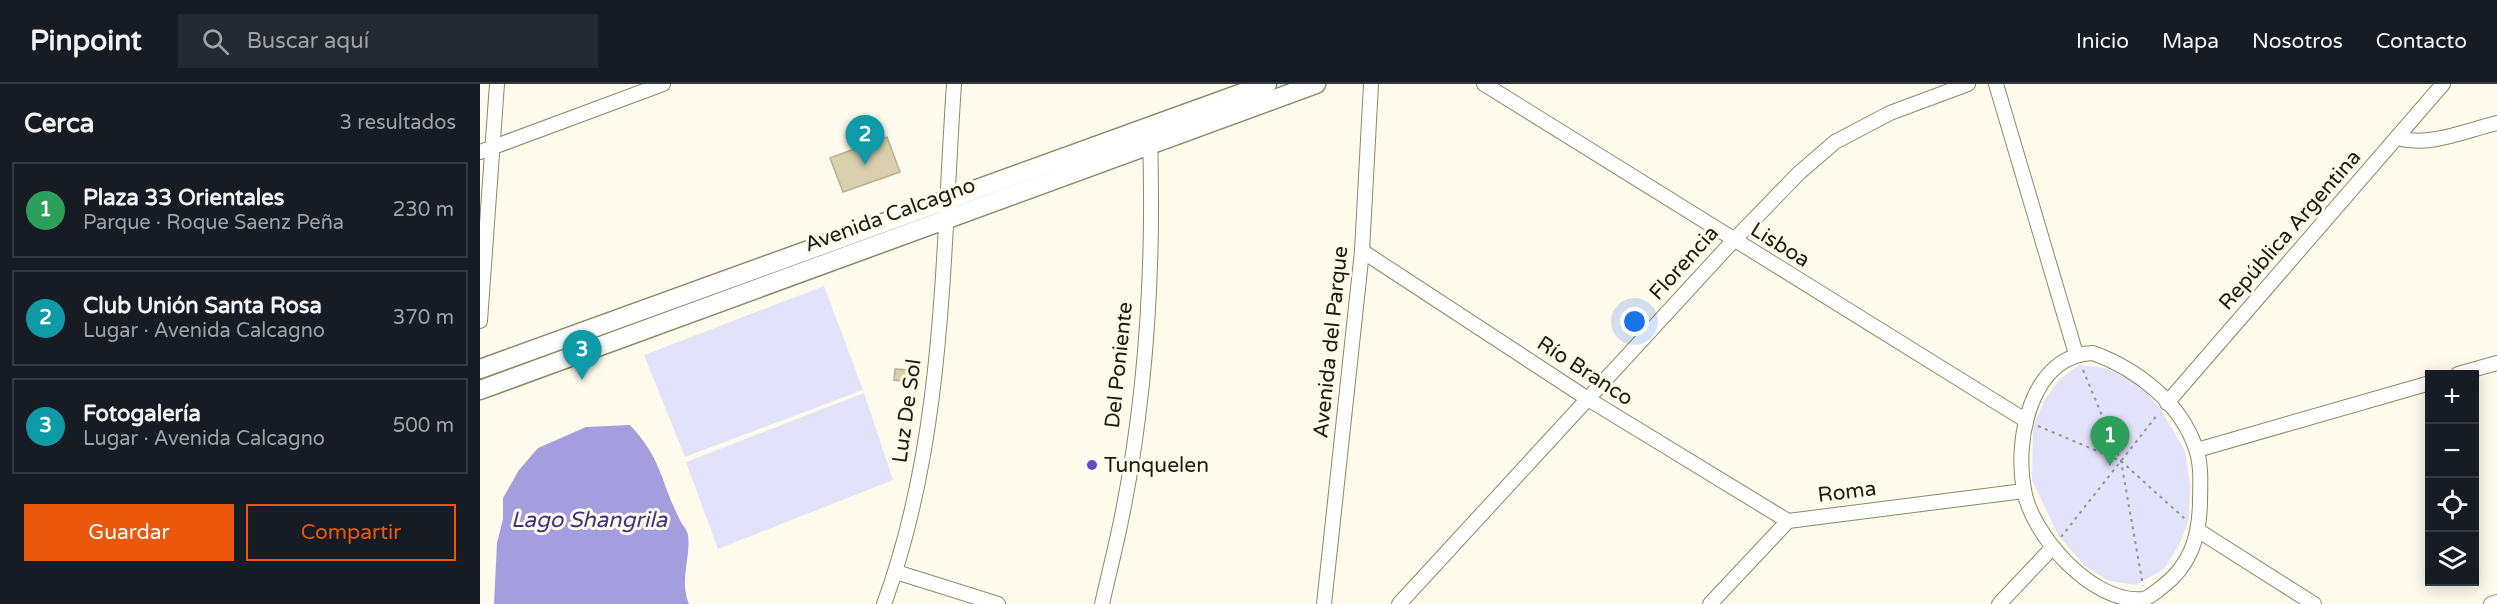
<!DOCTYPE html>
<html lang="es">
<meta charset="utf-8">
<style>
:root{--surface:#171b24;--page:#242831;--text:#f1f3f6;--muted:#9ea1a6;--line:#363941;--accent:#ea580c}
body{margin:0;font-family:"Varela Round",sans-serif;background:var(--page);color:var(--text)}
.controls{position:absolute;right:18px;bottom:18px;display:grid;overflow:hidden;border-radius:0px;box-shadow:0 3px 15px #0003}
.controls button{width:54px;height:54px;display:grid;place-items:center;padding:0;border:0;border-bottom:2px solid var(--line);background:var(--surface);color:var(--text);font:30px sans-serif}
.you{position:absolute;left:1155px;top:238px;width:21px;height:21px;margin:-15px;border:4px solid #fff;border-radius:50%;background:#1a73e8;box-shadow:0 0 0 9px #1a73e833}
.badge{display:grid;place-items:center;width:39px;height:39px;border-radius:50%;background:var(--accent);color:#fff;font-size:20px;font-weight:700}
.pin{position:absolute;translate:-50% -50px;filter:drop-shadow(0 2px 3px #0008)}
.pin::after{content:'';position:absolute;top:32px;width:21px;height:18px;background:inherit;clip-path:polygon(0 0,100% 0,50% 100%)}
.list{margin:0;padding:0;list-style:none}
h2{display:flex;justify-content:space-between;align-items:center;height:78px;margin:0;padding:0 24px;font-size:26px}
h2 small{font-size:20px;font-weight:400;color:var(--muted)}
.list li{display:grid;grid-template-columns:39px 1fr auto;gap:18px;align-items:center;box-sizing:border-box;height:96px;margin:0 12px 12px;padding:0 12px;border:2px solid var(--line);border-radius:0px}
.list b{display:block;font-size:22px;white-space:nowrap}
.list p{margin:0;font-size:20px;white-space:nowrap;color:var(--muted)}
.list em{font-size:20px;font-style:normal;color:var(--muted)}
.actions{display:flex;gap:12px;padding:18px 24px}
.actions a{flex:1;padding:14px 0;border:2px solid var(--accent);border-radius:0px;text-align:center;font-size:21px;color:var(--accent)}
.actions .main{background:var(--accent);color:#fff}
.icon{flex:none;width:33px;height:33px;fill:none;stroke:currentColor;stroke-width:2;stroke-linecap:round;stroke-linejoin:round}
.map{position:relative;flex:none;width:2017px;height:520px;overflow:hidden}
header{display:flex;align-items:center;gap:36px;box-sizing:border-box;height:84px;padding:0 30px;background:var(--surface);border-bottom:2px solid var(--line)}
header strong{font-size:28px}
nav{display:flex;gap:33px;margin-inline-start:auto;font-size:21px}
.search{width:420px;height:54px;background:var(--page);display:flex;align-items:center;gap:15px;box-sizing:border-box;padding:0 21px;border-radius:0px;color:var(--muted);font-size:22px}
main{display:flex}
aside{flex:1;background:var(--surface)}
.map>svg:first-child{display:block}
.green{fill:#e3e2fb}
.water{fill:#a49edf}
.building{fill:#d8d0ae;stroke:#b8b08f;stroke-width:1.5}
.lines{fill:none;stroke-linecap:round;stroke-linejoin:round}
.street-casing{stroke:#8e8767;stroke-width:16}
.secondary-casing{stroke:#8e8767;stroke-width:21}
.path{stroke:#989588;stroke-width:2;stroke-dasharray:3 4.5;stroke-linecap:butt}
.street{stroke:#fff;stroke-width:14}
.secondary{stroke:#fff;stroke-width:18}
.poi-dot{fill:#644bc3;stroke:#fefbed;stroke-width:2}
.labels{text-anchor:middle;dominant-baseline:central;stroke-width:6;stroke-linejoin:round;paint-order:stroke}
.street-label{font-size:21px;fill:#1d1a0e;stroke:#fefbed}
.poi-label{font-size:21px;fill:#1d1a0e;stroke:#fefbed;text-anchor:start}
.water-label{font-size:22px;font-style:italic;fill:#40327d;stroke:#fefbed}
</style>
<header>
<strong>Pinpoint</strong>
<div class="search"><svg class="icon" aria-label="search" viewBox="0 0 24 24"><circle cx="10" cy="10" r="6"/><path d="M15 15l6 6"/></svg>Buscar aquí</div>
<nav><a>Inicio</a><a>Mapa</a><a>Nosotros</a><a>Contacto</a></nav>
</header>
<main>
<aside>
<h2>Cerca<small>3 resultados</small></h2>
<ul class="list">
<li><span class="badge" style="background:#2e9e5b">1</span><div><b>Plaza 33 Orientales</b><p>Parque · Roque Saenz Peña</p></div><em>230 m</em></li>
<li><span class="badge" style="background:#0f9aa8">2</span><div><b>Club Unión Santa Rosa</b><p>Lugar · Avenida Calcagno</p></div><em>370 m</em></li>
<li><span class="badge" style="background:#0f9aa8">3</span><div><b>Fotogalería</b><p>Lugar · Avenida Calcagno</p></div><em>500 m</em></li>
</ul>
<div class="actions"><a class="main">Guardar</a><a>Compartir</a></div>
</aside>
<div class="map">
<svg width="2017" height="520" viewBox="0 0 2017 520">
<rect width="100%" height="100%" fill="#fefbed"/>
<!-- green -->
<g class="green">
<polygon points="344,202 383,306 205,373 164,271"/>
<polygon points="1599,281 1625,284 1655,298 1680,324 1705,367 1710,401 1709,436 1699,461 1684,485 1656,501 1629,497 1605,482 1578,451 1552,396 1553,342 1564,317 1579,296"/>
<polygon points="384,309 413,396 238,465 206,378"/>
</g>
<!-- water -->
<path class="water" d="M150,341C182,375 180,396 199,434C201,440 207,445 208,451C211,473 199,497 209,520H14L17,459L23,435V414L39,386L58,364L106,343Z"/>
<!-- building -->
<g class="building">
<polygon points="407,53 420,88 363,108 350,74"/>
<polygon points="415,285 430,286 428,298 414,296"/>
</g>
<g class="lines">
<defs>
<g id="street">
<polyline points="1004,0 1545,336"/>
<polyline points="1516,0 1596,270"/>
<path d="M1917,54C1950,63 1984,47 2017,39"/>
<polyline points="0,68 183,0"/>
<polyline points="882,167 1108,315 1308,437"/>
<polyline points="0,237 17,0"/>
<path d="M1613,269C1657,285 1701,319 1716,365C1722,382 1720,402 1720,420C1719,454 1710,482 1682,503C1676,507 1670,514 1663,515C1613,520 1552,452 1544,406C1534,356 1551,271 1613,269Z"/>
<polyline points="1978,290 2017,279"/>
<polyline points="1687,319 1963,0"/>
<polyline points="1717,366 1950,299"/>
<polyline points="1719,447 1834,520"/>
<polyline points="416,488 518,520"/>
<path d="M404,520C465,354 462,174 474,0"/>
<path d="M622,520C629,489 637,458 643,427C667,305 674,177 670,53"/>
<polyline points="844,520 882,167 891,0"/>
<polyline points="919,520 1253,157 1319,89 1355,58 1410,29 1488,0"/>
<polyline points="1230,520 1308,437 1544,407"/>
<polyline points="1519,520 1573,463"/>
<polyline points="2011,520 2017,518"/>
</g>
<g id="secondary">
<polyline points="0,285 787,0"/>
<polyline points="0,306 836,0"/>
</g>
</defs>
<!-- street casing -->
<use href="#street" class="street-casing"/>
<!-- secondary casing -->
<use href="#secondary" class="secondary-casing"/>
<!-- path -->
<g class="path">
<polyline points="1603,286 1641,377 1663,502"/>
<polyline points="1558,342 1641,377 1705,435"/>
<polyline points="1581,453 1678,330"/>
</g>
<!-- street -->
<use href="#street" class="street"/>
<!-- secondary -->
<use href="#secondary" class="secondary"/>
</g>
<!-- markers -->
<circle class="poi-dot" cx="612" cy="381" r="6"/>
<g class="labels">
<!-- street labels -->
<g class="street-label">
<text transform="translate(410 131) rotate(-20)">Avenida Calcagno</text>
<text transform="translate(1810 146) rotate(-49)">República Argentina</text>
<text transform="translate(1300 161) rotate(32)">Lisboa</text>
<text transform="translate(1204 179) rotate(-48)">Florencia</text>
<text transform="translate(851 258) rotate(-84)">Avenida del Parque</text>
<text transform="translate(639 281) rotate(-84)">Del Poniente</text>
<text transform="translate(1105 287) rotate(33)">Río Branco</text>
<text transform="translate(427 327) rotate(-82)">Luz De Sol</text>
<text transform="translate(1367 408) rotate(-7)">Roma</text>
</g>
<!-- poi labels -->
<g class="poi-label">
<text x="624" y="381">Tunquelen</text>
</g>
<!-- water labels -->
<g class="water-label">
<text x="109" y="436">Lago Shangrila</text>
</g>
</g>
</svg>
<div class="controls">
<button>+</button>
<button>−</button>
<button><svg class="icon" aria-label="locate" viewBox="0 0 24 24"><circle cx="12" cy="12" r="6"/><path d="M12 2v4M12 18v4M2 12h4M18 12h4"/></svg></button>
<button><svg class="icon" aria-label="layers" viewBox="0 0 24 24"><path d="M12 4l9 5-9 5-9-5zM3 14l9 5 9-5"/></svg></button>
</div>
<div class="you"></div>
<div class="pin badge" style="left:1630px;top:382px;background:#2e9e5b">1</div>
<div class="pin badge" style="left:385px;top:81px;background:#0f9aa8">2</div>
<div class="pin badge" style="left:102px;top:296px;background:#0f9aa8">3</div>
</div>
</main>
